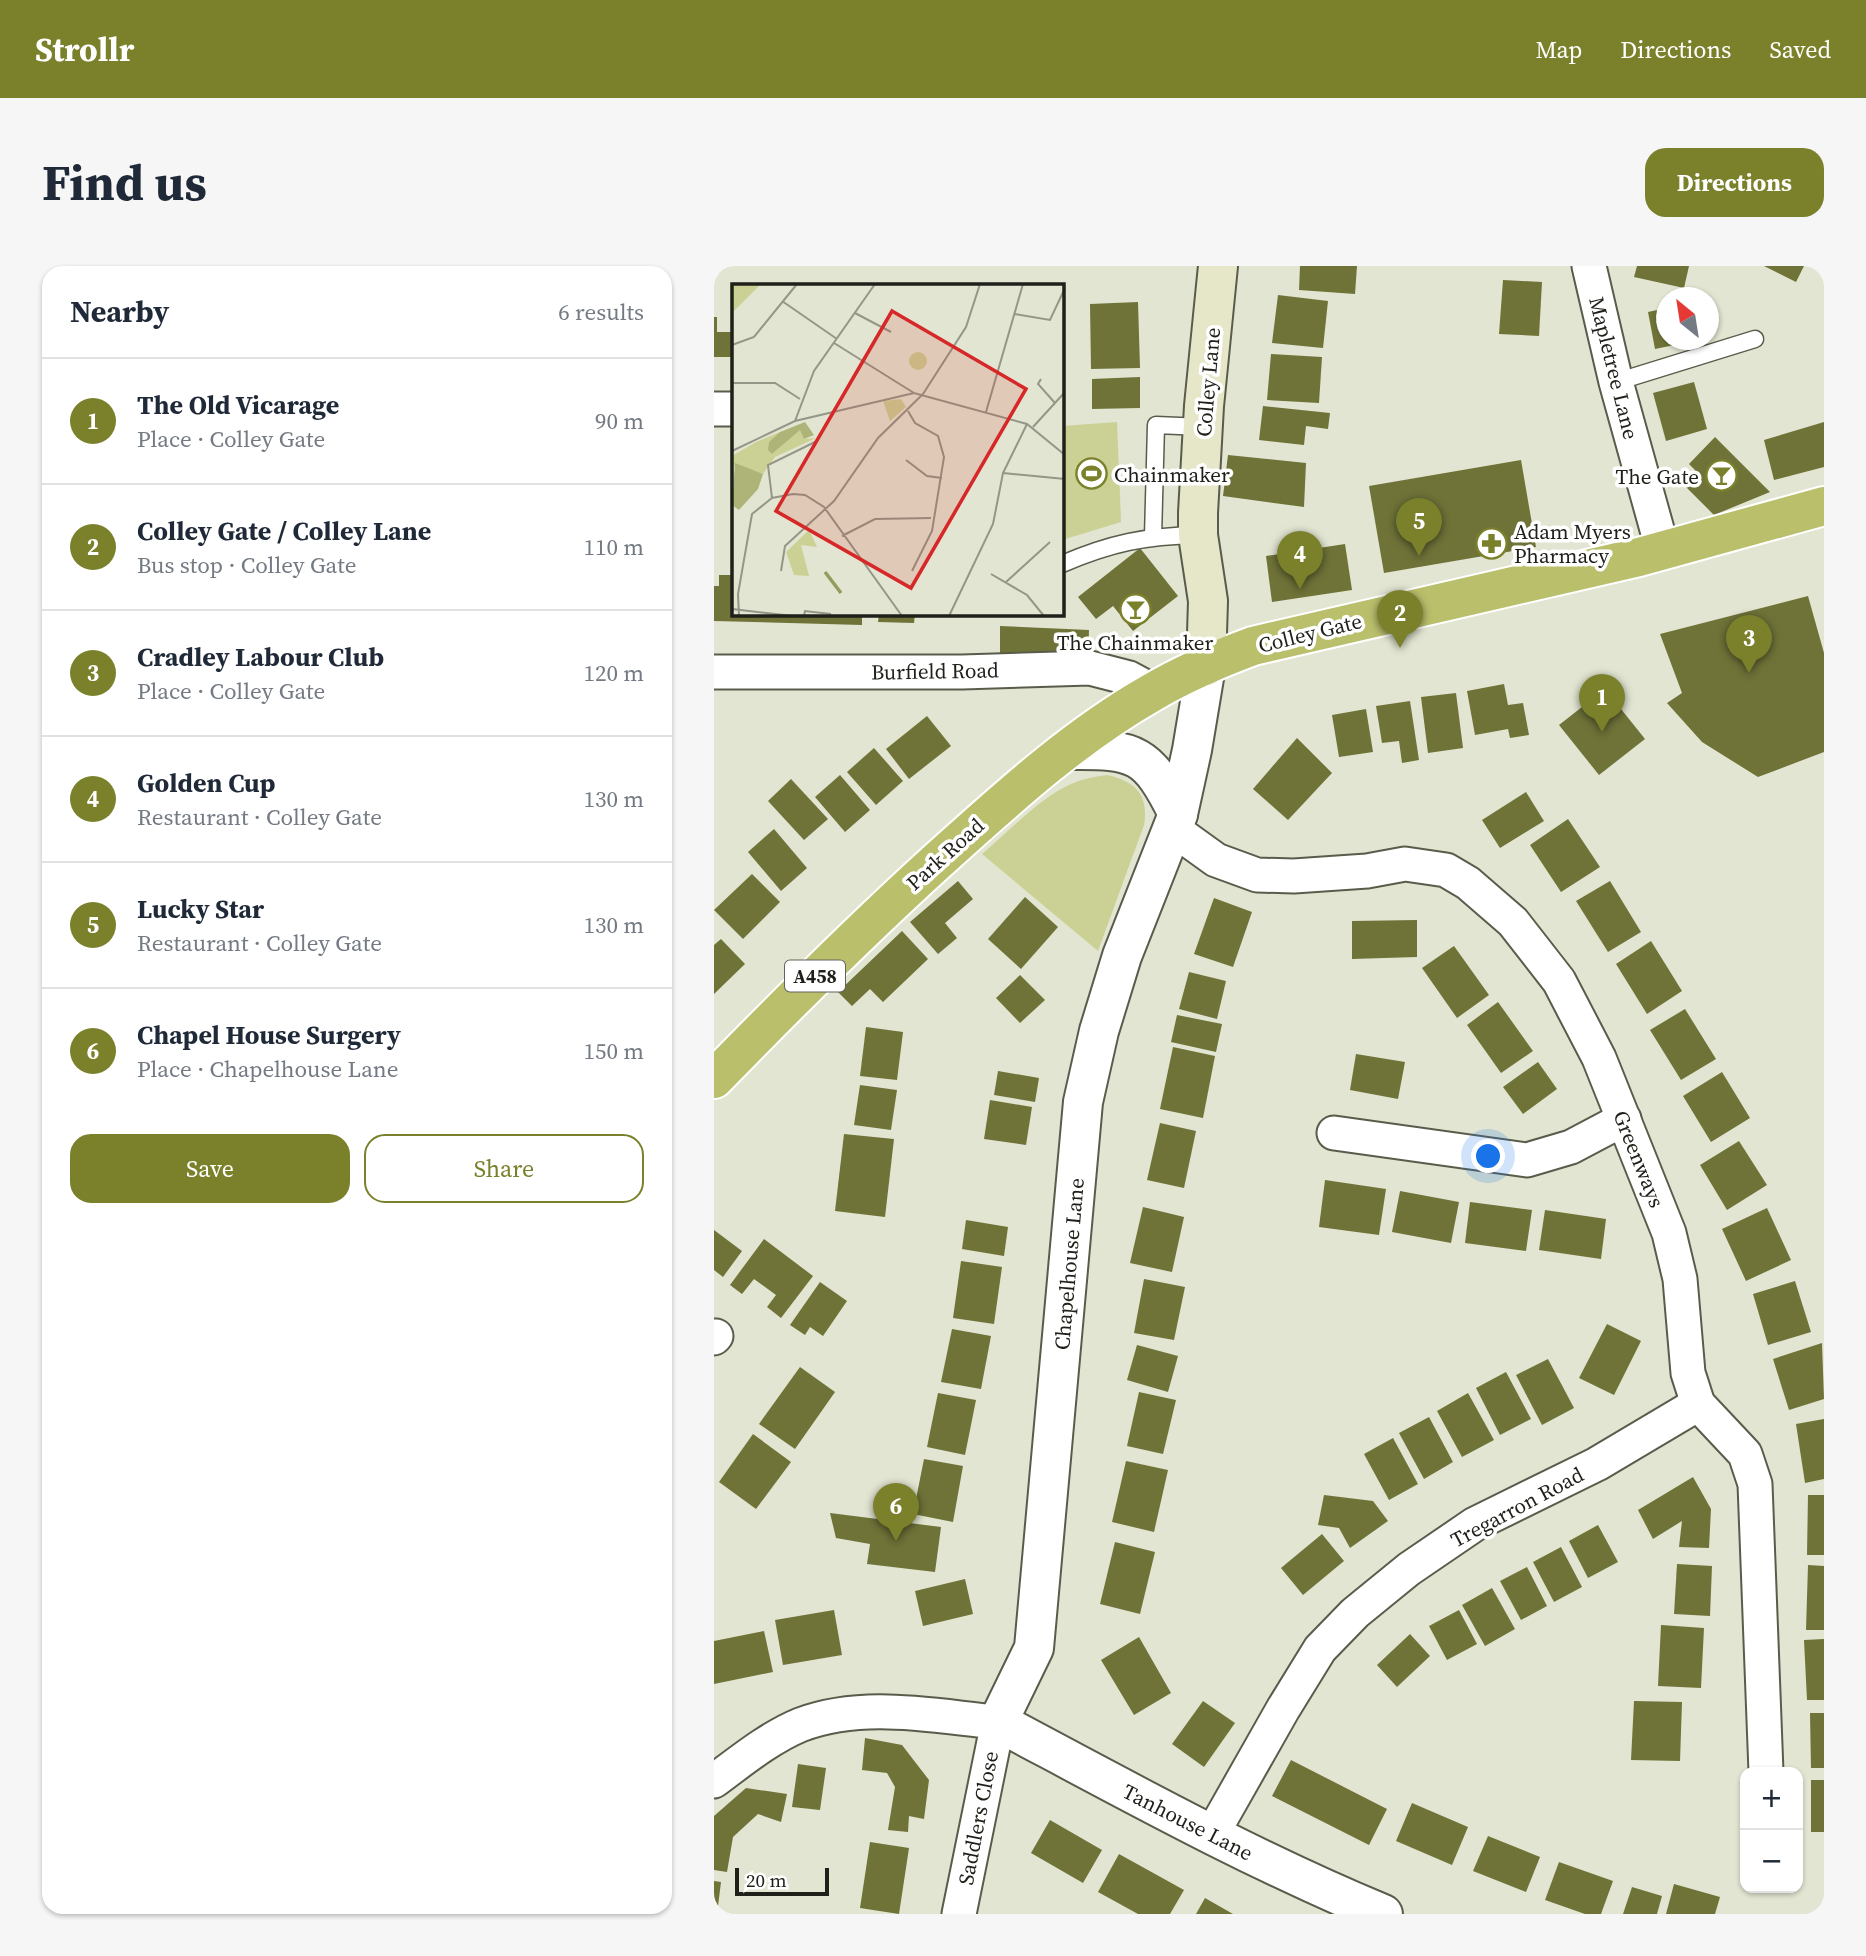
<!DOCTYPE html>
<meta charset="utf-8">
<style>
:root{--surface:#fff;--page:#f6f6f7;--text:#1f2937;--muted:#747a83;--line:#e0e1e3;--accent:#7b812b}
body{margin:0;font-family:"Source Serif 4",serif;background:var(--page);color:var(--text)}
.controls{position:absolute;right:21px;bottom:21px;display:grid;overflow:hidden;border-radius:14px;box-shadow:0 2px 5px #0004}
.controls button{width:63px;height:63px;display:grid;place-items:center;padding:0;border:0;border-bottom:2px solid var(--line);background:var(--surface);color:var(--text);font:35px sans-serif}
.compass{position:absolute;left:942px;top:21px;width:63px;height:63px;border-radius:50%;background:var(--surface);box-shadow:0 2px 5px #0004;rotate:330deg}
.scale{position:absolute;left:21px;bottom:18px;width:94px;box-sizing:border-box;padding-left:7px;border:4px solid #1f2019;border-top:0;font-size:19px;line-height:24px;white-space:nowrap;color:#1f2019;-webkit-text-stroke:5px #fff;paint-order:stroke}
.you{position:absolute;left:775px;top:891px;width:24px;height:24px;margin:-18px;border:5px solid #fff;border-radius:50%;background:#1a73e8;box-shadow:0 0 0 10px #1a73e833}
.badge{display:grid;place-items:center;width:46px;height:46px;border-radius:50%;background:var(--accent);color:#fff;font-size:23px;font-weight:700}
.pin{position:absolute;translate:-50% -58px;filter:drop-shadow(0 2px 4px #0008)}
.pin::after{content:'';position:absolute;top:37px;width:24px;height:21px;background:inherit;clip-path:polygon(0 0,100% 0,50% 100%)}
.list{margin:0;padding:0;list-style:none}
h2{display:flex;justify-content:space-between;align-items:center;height:91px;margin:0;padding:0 28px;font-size:30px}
h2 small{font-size:23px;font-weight:400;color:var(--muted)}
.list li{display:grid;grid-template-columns:46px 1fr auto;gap:21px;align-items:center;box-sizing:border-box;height:126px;padding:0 28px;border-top:2px solid var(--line)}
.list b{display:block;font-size:26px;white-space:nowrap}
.list p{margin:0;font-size:23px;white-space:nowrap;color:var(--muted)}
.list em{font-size:23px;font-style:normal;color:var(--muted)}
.actions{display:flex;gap:14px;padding:21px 28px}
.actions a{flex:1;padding:16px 0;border:2px solid var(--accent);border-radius:21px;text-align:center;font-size:24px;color:var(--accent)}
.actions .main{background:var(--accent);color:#fff}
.map{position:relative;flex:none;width:1110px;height:1648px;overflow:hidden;border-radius:21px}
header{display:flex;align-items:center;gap:42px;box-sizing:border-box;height:98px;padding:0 35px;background:var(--accent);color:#fff}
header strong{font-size:33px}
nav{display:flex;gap:38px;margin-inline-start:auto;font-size:24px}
.intro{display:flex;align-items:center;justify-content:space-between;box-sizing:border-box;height:168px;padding:0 42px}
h1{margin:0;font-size:49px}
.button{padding:18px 32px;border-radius:21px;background:var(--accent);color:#fff;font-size:24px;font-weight:700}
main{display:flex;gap:42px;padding:0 42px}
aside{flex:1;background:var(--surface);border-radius:21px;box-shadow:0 2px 5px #0004}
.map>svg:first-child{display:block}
.green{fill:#cbd194}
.building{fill:#6f7338}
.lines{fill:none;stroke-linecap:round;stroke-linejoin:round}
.service-casing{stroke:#5a5c4b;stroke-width:19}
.minor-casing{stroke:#5a5c4b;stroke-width:37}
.tertiary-casing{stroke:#5a5c4b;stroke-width:42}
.secondary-casing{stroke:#5a5c4b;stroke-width:42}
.trunk-casing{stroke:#fff;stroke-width:42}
.service{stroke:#fff;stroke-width:16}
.minor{stroke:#fff;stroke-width:33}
.tertiary{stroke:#fff;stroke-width:38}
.secondary{stroke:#e5e7c8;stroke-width:38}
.trunk{stroke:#babf6c;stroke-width:38}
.labels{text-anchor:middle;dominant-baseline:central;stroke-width:7;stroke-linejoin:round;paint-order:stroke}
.shield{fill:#fff;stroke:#62635e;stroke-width:2}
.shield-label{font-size:19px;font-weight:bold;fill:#1f2019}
.street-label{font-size:21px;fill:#1f2019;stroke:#fff}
.poi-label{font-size:21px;fill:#1f2019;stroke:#fff;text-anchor:start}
.inset-river{fill:none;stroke:#959b5f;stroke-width:3.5}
.inset-road{fill:none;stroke:#949687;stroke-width:2}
.view{fill:#d62828;fill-opacity:0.15;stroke:#d62828;stroke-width:3.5}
.inset-edge{fill:none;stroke:#1f2019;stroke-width:3.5}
</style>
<header>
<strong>Strollr</strong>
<nav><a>Map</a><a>Directions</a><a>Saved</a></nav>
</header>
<div class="intro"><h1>Find us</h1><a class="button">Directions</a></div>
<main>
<aside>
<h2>Nearby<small>6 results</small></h2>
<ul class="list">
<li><span class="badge">1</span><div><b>The Old Vicarage</b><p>Place · Colley Gate</p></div><em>90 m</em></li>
<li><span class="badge">2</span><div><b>Colley Gate / Colley Lane</b><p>Bus stop · Colley Gate</p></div><em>110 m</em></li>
<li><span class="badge">3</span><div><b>Cradley Labour Club</b><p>Place · Colley Gate</p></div><em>120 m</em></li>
<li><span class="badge">4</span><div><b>Golden Cup</b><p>Restaurant · Colley Gate</p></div><em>130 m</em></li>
<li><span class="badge">5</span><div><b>Lucky Star</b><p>Restaurant · Colley Gate</p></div><em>130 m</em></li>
<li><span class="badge">6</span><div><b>Chapel House Surgery</b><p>Place · Chapelhouse Lane</p></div><em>150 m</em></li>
</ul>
<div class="actions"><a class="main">Save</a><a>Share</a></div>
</aside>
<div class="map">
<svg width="1110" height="1648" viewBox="0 0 1110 1648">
<rect width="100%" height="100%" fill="#e2e5d1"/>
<!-- green -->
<g class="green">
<polygon points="403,156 407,256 348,274 348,160"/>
<path d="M393,509C422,515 435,530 430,559L384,685L268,588C293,567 326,532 355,519C367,513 379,511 393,509Z"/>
</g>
<!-- building -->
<g class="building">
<polygon points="586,0 643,0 641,28 585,24"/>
<polygon points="923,0 975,0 970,22 920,11"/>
<polygon points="1050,0 1090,0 1082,16"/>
<polygon points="789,14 828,16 825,70 785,68"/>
<polygon points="564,29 614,35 609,82 558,77"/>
<polygon points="424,36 426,102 377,103 376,38"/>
<polygon points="952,42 952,74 969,74 970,77 941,83 934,46"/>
<polygon points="0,51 3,51 3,66 19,66 19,91 0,91"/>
<polygon points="557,88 608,91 605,137 553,134"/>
<polygon points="426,111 426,142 378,143 378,113"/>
<polygon points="980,116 993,163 952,175 939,127"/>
<polygon points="549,140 616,147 614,163 592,160 590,179 545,174"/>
<polygon points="1110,156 1110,201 1060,214 1050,174"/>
<polygon points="1001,171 1056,226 1000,249 968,217 981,204 975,198"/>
<polygon points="514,189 592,197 590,241 509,230"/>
<polygon points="807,194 822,281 670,307 655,220"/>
<polygon points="631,278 638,324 558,336 552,290"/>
<polygon points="426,282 464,330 419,365 399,340 382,353 364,331"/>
<polygon points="5,309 19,309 19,348 148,348 148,359 0,355 0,320 5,320"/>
<polygon points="1094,330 1110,387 1110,486 1044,511 988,476 953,437 968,427 946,368"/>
<polygon points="165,348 201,348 200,357 164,356"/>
<polygon points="286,360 375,364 374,394 286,390"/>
<polygon points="790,418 794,439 809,437 815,469 796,472 794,463 761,469 753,425"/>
<polygon points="891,423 931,473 885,509 845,459"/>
<polygon points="742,427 749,482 714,487 707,431"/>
<polygon points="696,435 705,494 688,497 685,475 668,477 662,440"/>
<polygon points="652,443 659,486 625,491 618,449"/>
<polygon points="213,450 237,480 195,513 172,483"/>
<polygon points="583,472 618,507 574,554 539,523"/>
<polygon points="160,482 189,515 162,539 133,506"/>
<polygon points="126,509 156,544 131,566 101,531"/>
<polygon points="77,513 114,553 90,574 54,535"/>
<polygon points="812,526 830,555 786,582 768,554"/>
<polygon points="854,553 886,601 847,626 816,579"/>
<polygon points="60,563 93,602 67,625 34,586"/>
<polygon points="38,608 66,636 29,673 0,644"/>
<polygon points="244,615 259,633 231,657 243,672 224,688 196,656"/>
<polygon points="896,615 927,666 894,686 862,635"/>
<polygon points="311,631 344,661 307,703 274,673"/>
<polygon points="500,632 538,646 519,701 480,688"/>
<polygon points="703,654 703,691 638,693 638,655"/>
<polygon points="188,665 214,693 169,736 156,723 138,740 124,726"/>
<polygon points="7,673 31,698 0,728 0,679"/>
<polygon points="937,675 968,725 933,748 902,698"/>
<polygon points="740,680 775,729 743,752 708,702"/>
<polygon points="475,706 512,715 503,753 465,743"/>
<polygon points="306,709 331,734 306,757 282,732"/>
<polygon points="784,736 819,785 787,807 753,759"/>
<polygon points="971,743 1002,793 967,814 936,764"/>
<polygon points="463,749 508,758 502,786 457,776"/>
<polygon points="152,761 189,766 183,814 146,810"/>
<polygon points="459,781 501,790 489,852 446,843"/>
<polygon points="642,788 691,796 684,833 636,824"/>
<polygon points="824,796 843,823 809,848 789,821"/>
<polygon points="284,805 325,812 321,836 280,829"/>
<polygon points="1008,806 1036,852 997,876 969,830"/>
<polygon points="146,819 183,824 177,864 140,859"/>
<polygon points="276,834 318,841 312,879 270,873"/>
<polygon points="446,857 482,865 470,922 433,914"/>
<polygon points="130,868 180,873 171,951 121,945"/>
<polygon points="1025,875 1053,919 1013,944 986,899"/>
<polygon points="611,914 672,923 665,969 605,961"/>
<polygon points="686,925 745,936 737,977 678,966"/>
<polygon points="756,936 818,944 812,985 751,977"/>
<polygon points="429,941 470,951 458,1006 416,997"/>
<polygon points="1053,942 1077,994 1032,1015 1008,963"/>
<polygon points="831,944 892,953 887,993 825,984"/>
<polygon points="252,954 294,961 290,990 248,983"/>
<polygon points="0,964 28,985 9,1011 0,1004"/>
<polygon points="50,973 99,1010 67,1052 53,1041 62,1029 40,1013 28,1028 16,1019"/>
<polygon points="247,995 288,1001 280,1058 239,1052"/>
<polygon points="430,1013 471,1021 460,1074 420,1067"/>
<polygon points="1081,1015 1097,1066 1054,1079 1039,1028"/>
<polygon points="106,1016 133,1035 109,1070 96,1061 91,1069 76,1059"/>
<polygon points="893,1058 927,1075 900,1129 865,1112"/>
<polygon points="238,1063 277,1070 267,1123 227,1116"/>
<polygon points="1108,1077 1110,1133 1075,1144 1059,1093"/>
<polygon points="423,1079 464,1090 454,1126 413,1114"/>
<polygon points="834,1093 860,1142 828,1159 802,1109"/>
<polygon points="86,1101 121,1126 81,1183 45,1158"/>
<polygon points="792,1106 817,1153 786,1169 762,1122"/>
<polygon points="425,1126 462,1134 449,1188 413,1180"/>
<polygon points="224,1127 262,1134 251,1189 213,1181"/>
<polygon points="754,1127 780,1174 748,1191 723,1145"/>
<polygon points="715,1151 739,1196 710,1213 685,1167"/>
<polygon points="1110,1153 1110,1213 1091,1217 1082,1158"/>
<polygon points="39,1168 77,1196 42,1243 5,1216"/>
<polygon points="679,1172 704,1218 675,1234 650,1188"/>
<polygon points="210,1193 249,1200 239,1256 199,1248"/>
<polygon points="412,1195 454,1204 440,1266 398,1256"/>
<polygon points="979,1211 997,1243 995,1282 965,1281 968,1255 939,1273 924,1244"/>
<polygon points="610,1229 659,1235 674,1255 636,1282 625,1262 604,1259"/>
<polygon points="1094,1229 1110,1229 1110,1289 1093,1289"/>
<polygon points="116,1247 227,1261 221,1306 153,1298 156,1278 122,1272"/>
<polygon points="884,1259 904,1296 874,1312 855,1275"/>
<polygon points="608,1268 630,1295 589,1329 567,1302"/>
<polygon points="401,1276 441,1286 426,1348 386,1338"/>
<polygon points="847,1281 868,1321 840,1336 819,1296"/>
<polygon points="963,1298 998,1300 996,1350 960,1348"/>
<polygon points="1094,1299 1110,1300 1110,1364 1092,1364"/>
<polygon points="813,1301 833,1340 807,1354 786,1315"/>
<polygon points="251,1313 259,1348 209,1360 201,1325"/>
<polygon points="778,1322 801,1363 771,1380 748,1339"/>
<polygon points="120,1344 128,1389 69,1399 61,1354"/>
<polygon points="745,1344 763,1378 733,1394 715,1360"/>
<polygon points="947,1359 990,1362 987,1422 944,1420"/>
<polygon points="50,1365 59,1406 0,1418 0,1375"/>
<polygon points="696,1368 716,1390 683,1421 663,1399"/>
<polygon points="425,1371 457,1427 420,1449 387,1394"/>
<polygon points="1110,1373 1110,1434 1093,1434 1090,1374"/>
<polygon points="489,1435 521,1457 490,1501 458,1478"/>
<polygon points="920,1435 968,1436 966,1495 917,1494"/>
<polygon points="1096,1447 1110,1447 1110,1502 1097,1502"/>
<polygon points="151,1472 188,1479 215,1514 210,1553 195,1550 194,1566 174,1564 181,1521 173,1507 148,1504"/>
<polygon points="577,1494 673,1543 655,1579 558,1530"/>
<polygon points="84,1498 112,1502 106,1544 78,1541"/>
<rect x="1097" y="1514" width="13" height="52"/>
<polygon points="32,1522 73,1528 67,1556 44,1548 19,1571 13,1606 0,1604 0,1550"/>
<polygon points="698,1537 754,1561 738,1599 682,1575"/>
<polygon points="336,1554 388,1584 369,1617 317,1587"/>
<polygon points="774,1570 826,1591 812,1626 759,1605"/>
<polygon points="156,1576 195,1582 185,1648 146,1642"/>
<polygon points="405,1588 470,1624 456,1648 424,1648 384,1626"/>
<polygon points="845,1596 899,1615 887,1648 871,1648 831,1634"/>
<polygon points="0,1615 7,1616 3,1648 0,1648"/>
<polygon points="960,1618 1006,1631 1001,1648 952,1648"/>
<polygon points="918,1621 948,1630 943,1648 909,1648"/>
<polygon points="491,1632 519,1648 482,1648"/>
</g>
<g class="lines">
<defs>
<g id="service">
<polyline points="902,116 1041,73"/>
<polyline points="439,271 442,159 489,161"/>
<path d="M348,298C397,277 431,270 484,269"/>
</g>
<g id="minor">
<polyline points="875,0 902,116 949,285"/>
<polyline points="0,143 19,143"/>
<polyline points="0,406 248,406 376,402 415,412 428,419 436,427"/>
<polyline points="459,563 502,594 543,609 580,610 653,605 691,598 732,604 754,617 799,656 845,715 885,792 955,967 966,1013 974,1107 984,1138 1031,1188 1041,1218 1052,1506"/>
<polyline points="620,867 813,894 857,881 910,853"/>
<polyline points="0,1072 2,1070"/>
<path d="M0,1515C27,1495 55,1472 86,1459C150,1435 218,1450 284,1456L245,1648"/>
<polyline points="497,1570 569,1443 606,1383 641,1347 695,1303 761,1258 883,1198 984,1138"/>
</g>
<g id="tertiary">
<path d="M492,400L478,484L464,548L408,690L385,765L369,836L320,1382L284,1456C410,1523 536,1593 669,1648"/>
<path d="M355,484C422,483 434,487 464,548"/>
</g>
<polyline id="secondary" points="492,400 494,335 484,269 484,247 490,140 504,0"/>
<path id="trunk" d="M0,813C78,733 157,654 240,580C301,525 365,468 437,427C469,408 504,393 539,380L925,291L1110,240"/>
</defs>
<!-- service casing -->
<use href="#service" class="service-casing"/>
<!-- minor casing -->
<use href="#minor" class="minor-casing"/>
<!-- tertiary casing -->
<use href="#tertiary" class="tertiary-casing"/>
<!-- secondary casing -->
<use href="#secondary" class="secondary-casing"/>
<!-- trunk casing -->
<use href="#trunk" class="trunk-casing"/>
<!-- service -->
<use href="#service" class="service"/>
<!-- minor -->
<use href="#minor" class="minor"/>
<!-- tertiary -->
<use href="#tertiary" class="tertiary"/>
<!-- secondary -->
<use href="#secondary" class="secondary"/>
<!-- trunk -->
<use href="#trunk" class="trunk"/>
</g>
<!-- icons -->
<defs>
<symbol id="stadium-ring" viewBox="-11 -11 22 22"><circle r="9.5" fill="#fff" stroke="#7b812b" stroke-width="1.5"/><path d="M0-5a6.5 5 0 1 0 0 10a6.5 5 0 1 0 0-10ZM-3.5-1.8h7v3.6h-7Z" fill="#7b812b"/></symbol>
<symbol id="bar-ring" viewBox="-11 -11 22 22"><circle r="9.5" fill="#fff" stroke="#7b812b" stroke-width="1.5"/><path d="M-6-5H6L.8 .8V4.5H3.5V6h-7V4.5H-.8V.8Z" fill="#7b812b"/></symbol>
<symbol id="pharmacy-ring" viewBox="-11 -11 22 22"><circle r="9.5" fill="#fff" stroke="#7b812b" stroke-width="1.5"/><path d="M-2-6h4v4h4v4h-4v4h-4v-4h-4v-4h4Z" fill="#7b812b"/></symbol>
</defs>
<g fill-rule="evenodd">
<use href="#stadium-ring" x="360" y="190" width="35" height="35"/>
<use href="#bar-ring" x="990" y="192" width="35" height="35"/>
<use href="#pharmacy-ring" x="760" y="260" width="35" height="35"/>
<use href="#bar-ring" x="404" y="326" width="35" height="35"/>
</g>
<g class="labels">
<!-- shield labels -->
<rect class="shield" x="71" y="694.5" width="60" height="31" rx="5"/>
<g class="shield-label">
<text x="101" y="710">A458</text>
</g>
<!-- street labels -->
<g class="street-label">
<text transform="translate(900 102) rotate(76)">Mapletree Lane</text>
<text transform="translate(494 116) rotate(-85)">Colley Lane</text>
<text transform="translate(596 367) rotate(-14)">Colley Gate</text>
<text transform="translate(221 405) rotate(-1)">Burfield Road</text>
<text transform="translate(231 588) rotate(-42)">Park Road</text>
<text transform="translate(925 893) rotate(68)">Greenways</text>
<text transform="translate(355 998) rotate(-85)">Chapelhouse Lane</text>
<text transform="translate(803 1241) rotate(-28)">Tregarron Road</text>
<text transform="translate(264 1552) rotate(-79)">Saddlers Close</text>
<text transform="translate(474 1556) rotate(27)">Tanhouse Lane</text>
</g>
<!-- poi labels -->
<g class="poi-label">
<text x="400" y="208">Chainmaker</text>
<text x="985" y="210" text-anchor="end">The Gate</text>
<text x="800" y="265">Adam Myers<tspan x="800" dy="24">Pharmacy</tspan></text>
<text x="421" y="376" text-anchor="middle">The Chainmaker</text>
</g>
</g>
<!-- overview -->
<g transform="translate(18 18)">
<rect width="332" height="332" fill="#e2e5d1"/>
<path d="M0,0H29L0,29ZM177 77a9 9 0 1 1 18 0a9 9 0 1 1-18 0ZM169,115L174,123L158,137L151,117ZM68,145L72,155L84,154L43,173L31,190L0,181V172L24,158L48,148L40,170ZM77,246L85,263L69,261L77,292L62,291L54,268Z" fill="#cbd194"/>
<path d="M73,138L82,151L72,155L68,146L40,170L36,166L37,158L48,148ZM3,179L31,190L26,205L7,226L0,221Z" fill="#aeb477"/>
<path class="inset-river" d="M93,288L109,309"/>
<path class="inset-road" d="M50,17L105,55M123,29L159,48M283,30L318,36L333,4M102,59L182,109M0,61L22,53L65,0M309,95L306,100L323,119M0,99H43L68,115M191,110L234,43L248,0M176,127L183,139L206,152L212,173L200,247L180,287M254,128L291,0M63,137L82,87L143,0M301,143L333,108M0,167L63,137L182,109L295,140L333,171M174,176L195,192L210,194M271,189L333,195M40,214L36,181L85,157M110,252L143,235L199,234M49,287L53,262L102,217L146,154L191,110M259,290L295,311L312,332M274,298L318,258M0,325L61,332M7,332L6,310L20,230L40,214L61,210L73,211L92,223L170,332M72,332L73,327L99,330M217,332L261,240L271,189L295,140"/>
<path class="view" d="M160,27L294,105L179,304L44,227Z"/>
<rect width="332" height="332" class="inset-edge"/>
</g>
</svg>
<div class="controls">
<button>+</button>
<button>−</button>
</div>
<svg class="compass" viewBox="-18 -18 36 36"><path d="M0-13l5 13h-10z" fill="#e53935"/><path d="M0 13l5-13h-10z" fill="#747a83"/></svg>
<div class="scale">20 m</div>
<div class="you"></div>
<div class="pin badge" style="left:888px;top:466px">1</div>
<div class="pin badge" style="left:686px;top:382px">2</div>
<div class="pin badge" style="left:1035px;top:407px">3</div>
<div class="pin badge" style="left:586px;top:323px">4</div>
<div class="pin badge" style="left:705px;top:290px">5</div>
<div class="pin badge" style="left:182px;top:1275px">6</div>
</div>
</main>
